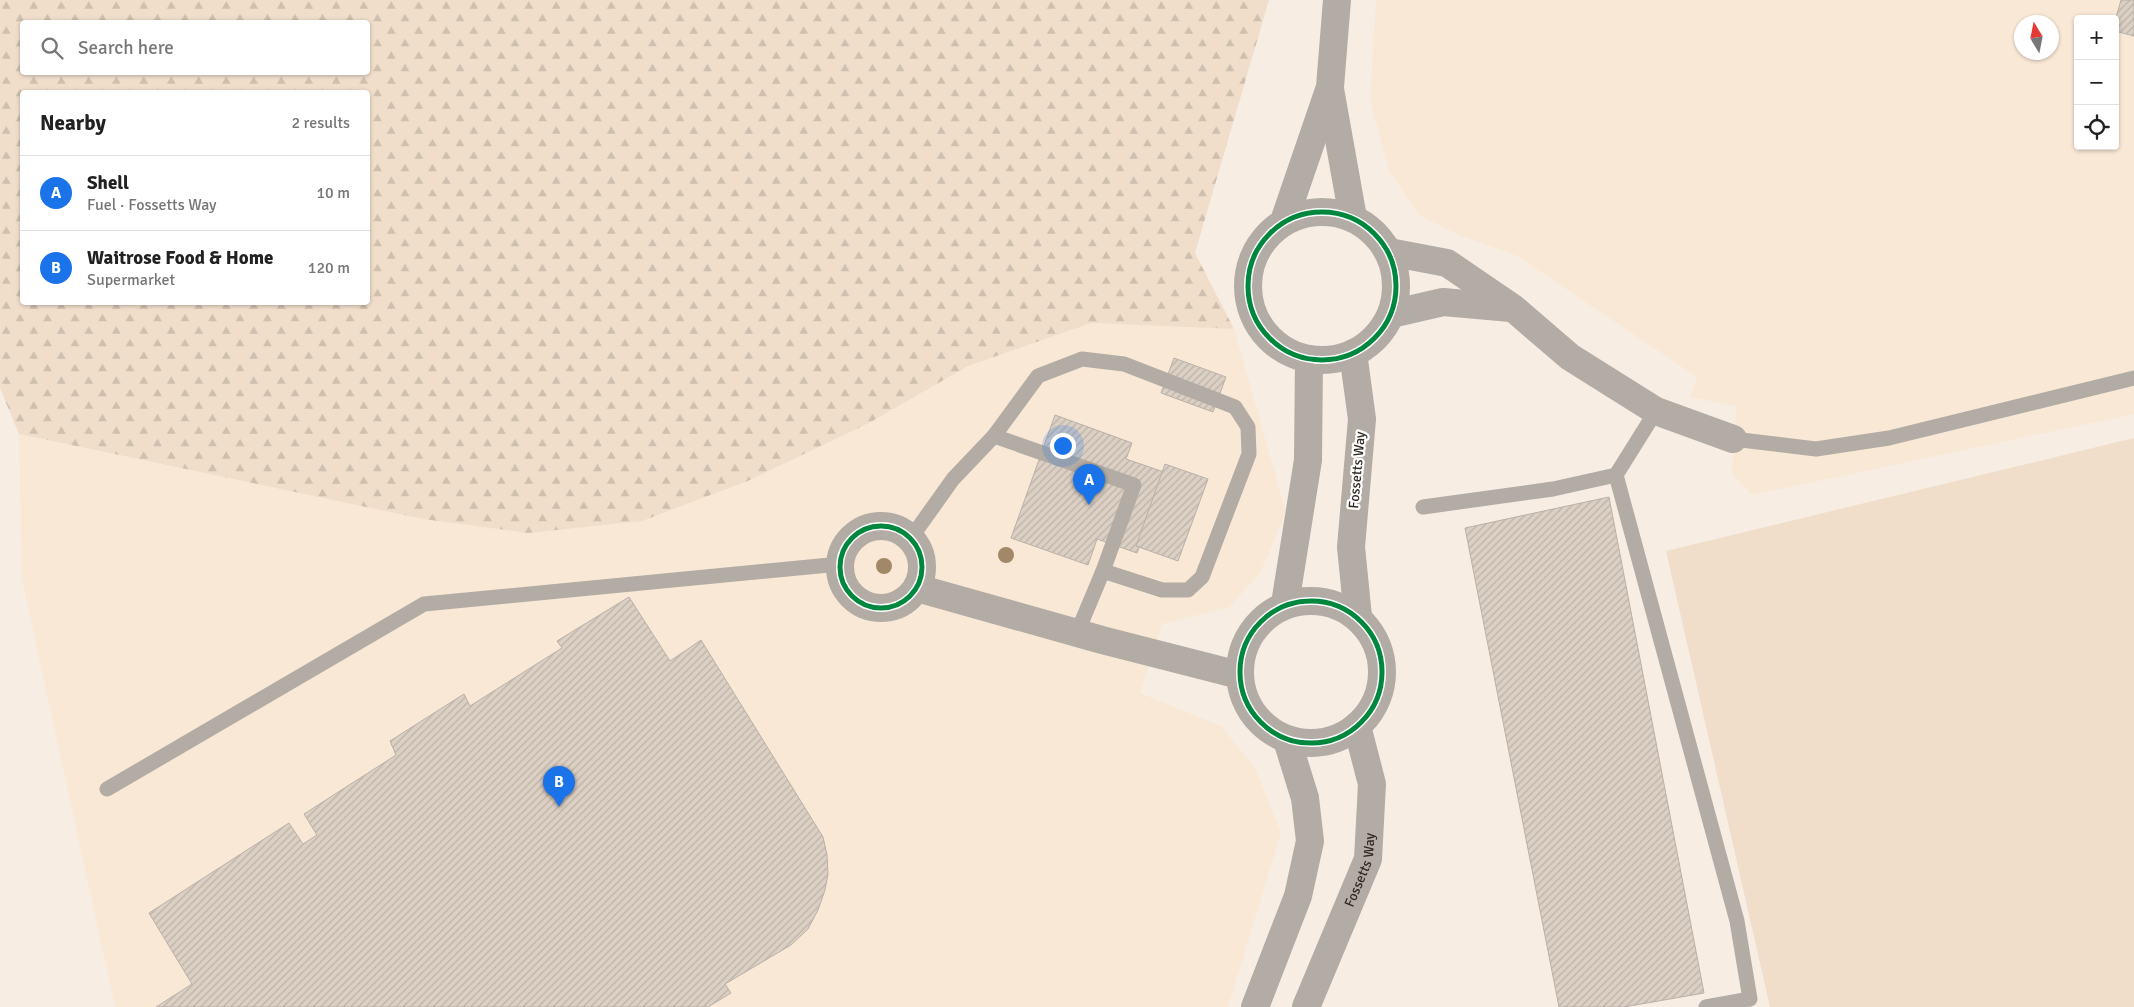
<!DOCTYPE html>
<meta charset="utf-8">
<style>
:root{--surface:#fff;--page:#f2f2f2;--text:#222;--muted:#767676;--line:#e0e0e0;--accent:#1a73e8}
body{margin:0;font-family:Signika,sans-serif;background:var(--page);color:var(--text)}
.controls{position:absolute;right:15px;top:15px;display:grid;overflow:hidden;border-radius:5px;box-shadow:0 1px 4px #0004}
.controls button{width:45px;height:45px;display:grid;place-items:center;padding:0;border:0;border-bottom:1px solid var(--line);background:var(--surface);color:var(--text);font:25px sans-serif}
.compass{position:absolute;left:2014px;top:15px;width:45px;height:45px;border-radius:50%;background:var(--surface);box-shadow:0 1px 4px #0004;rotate:350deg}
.you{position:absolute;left:1062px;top:445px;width:18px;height:18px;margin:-12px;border:4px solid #fff;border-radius:50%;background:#1a73e8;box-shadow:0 0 0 8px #1a73e833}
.badge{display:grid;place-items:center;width:32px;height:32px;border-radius:50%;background:var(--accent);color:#fff;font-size:16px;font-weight:700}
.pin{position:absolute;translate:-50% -41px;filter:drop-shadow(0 1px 2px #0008)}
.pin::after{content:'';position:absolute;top:26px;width:18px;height:15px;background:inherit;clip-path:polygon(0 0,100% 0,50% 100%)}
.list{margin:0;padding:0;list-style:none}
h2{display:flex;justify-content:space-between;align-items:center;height:65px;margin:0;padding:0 20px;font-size:21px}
h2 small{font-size:16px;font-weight:400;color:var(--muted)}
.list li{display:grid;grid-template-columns:32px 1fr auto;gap:15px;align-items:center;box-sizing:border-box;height:75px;padding:0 20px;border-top:1px solid var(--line)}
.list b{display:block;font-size:19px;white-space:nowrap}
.list p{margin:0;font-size:16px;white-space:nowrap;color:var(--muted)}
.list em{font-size:16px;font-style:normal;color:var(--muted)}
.icon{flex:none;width:28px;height:28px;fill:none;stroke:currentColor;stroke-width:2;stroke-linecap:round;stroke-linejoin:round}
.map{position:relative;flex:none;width:2134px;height:1007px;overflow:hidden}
.search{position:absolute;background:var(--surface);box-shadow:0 1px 4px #0004;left:20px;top:20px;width:350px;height:55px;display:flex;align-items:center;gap:12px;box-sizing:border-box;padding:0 18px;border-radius:5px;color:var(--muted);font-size:19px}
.panel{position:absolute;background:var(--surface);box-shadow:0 1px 4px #0004;left:20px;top:90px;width:350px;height:215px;border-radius:5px}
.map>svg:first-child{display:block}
.built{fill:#fae8d6;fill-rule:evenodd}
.green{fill:#f0decb}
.forest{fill:url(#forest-firs);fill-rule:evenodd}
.building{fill:url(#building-hatch);stroke:#b8b1a9}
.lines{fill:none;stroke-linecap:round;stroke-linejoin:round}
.service{stroke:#b2aca4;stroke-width:15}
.minor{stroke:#b2aca4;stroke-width:28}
.tertiary{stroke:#b2aca4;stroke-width:28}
.cycleway-casing{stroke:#fff;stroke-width:8}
.cycleway{stroke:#00873e;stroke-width:5}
.tree{fill:#a18866}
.labels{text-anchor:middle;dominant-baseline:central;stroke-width:4.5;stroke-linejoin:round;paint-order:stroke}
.street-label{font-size:14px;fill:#322b24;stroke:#fff}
</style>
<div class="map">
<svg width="2134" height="1007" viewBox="0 0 2134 1007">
<defs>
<pattern id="forest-firs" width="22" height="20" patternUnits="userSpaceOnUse" patternTransform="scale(1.25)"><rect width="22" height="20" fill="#f0decb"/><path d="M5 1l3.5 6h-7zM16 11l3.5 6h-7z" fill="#cebfae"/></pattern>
<pattern id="building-hatch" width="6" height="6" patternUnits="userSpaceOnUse" patternTransform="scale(1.25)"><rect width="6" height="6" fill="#dccfc3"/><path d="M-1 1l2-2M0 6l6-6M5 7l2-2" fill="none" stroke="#bdb2a7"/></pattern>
</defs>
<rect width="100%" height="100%" fill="#f7ede3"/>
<!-- built -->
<g class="built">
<path d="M1376,0H2134V414L1752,495L1732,474L1736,406L1690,397L1697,377L1517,256L1457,234L1419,215L1389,171L1370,99ZM2078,19H2115V146H2078ZM2022,22H2052V52H2022Z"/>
<polygon points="1091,323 1234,329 1286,512 1261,571 1230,607 1162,624 1140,693 1221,726 1255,768 1281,833 1228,1007 115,1007 22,580 19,434 423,519 750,480 869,423 968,366"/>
</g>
<!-- green -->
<polygon class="green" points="2134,438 2134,1007 1770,1007 1666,551"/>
<!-- forest -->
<path class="forest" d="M0,0H1269L1195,253L1234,329L1091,323L968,366L869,423L750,480L642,521L528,533L423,519L19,434L0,388ZM22,22H368V72H22ZM22,92H368V302H22Z"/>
<!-- building -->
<g class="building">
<polygon points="2121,0 2134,0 2134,36 2115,31 2115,21"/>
<polygon points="1174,358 1226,377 1213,412 1161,393"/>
<polygon points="1055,415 1132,443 1126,459 1167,473 1137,553 1097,539 1088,565 1011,538"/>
<polygon points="1165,464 1208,479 1178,561 1136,546"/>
<polygon points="1609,497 1704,993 1624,1007 1559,1007 1465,528"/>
<polygon points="629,597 670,661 701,640 823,837 827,855 828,874 825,890 818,910 808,929 791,945 725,984 731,993 708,1007 156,1007 192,984 149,913 289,823 303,844 317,835 304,814 396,755 390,741 464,694 470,706 562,648 557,641"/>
</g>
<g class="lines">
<!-- service -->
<g class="service">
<polyline points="994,436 1038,376 1082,359 1124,364 1235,407 1248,427 1249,454 1202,577 1188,590 1162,590 1103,571"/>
<polyline points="1733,439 1816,449 1889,438 2134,378"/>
<polyline points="1616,475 1737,921 1750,999 1706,1007"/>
<polyline points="1423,507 1553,489 1616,475 1656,411"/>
<polyline points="911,538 953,479 994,436 1134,485 1103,571 1077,633"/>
<polyline points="107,789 424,604 840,564"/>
</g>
<!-- minor -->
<g class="minor">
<polyline points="1389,252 1447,263 1513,308 1570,357 1656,411 1733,439"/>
<polyline points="1391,314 1443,302 1511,308"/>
<circle cx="881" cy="567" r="41"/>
<polyline points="917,588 1102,640 1239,675"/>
</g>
<!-- tertiary -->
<g class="tertiary">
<polyline points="1330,89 1353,218"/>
<circle cx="1322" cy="286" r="74"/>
<polyline points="1284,221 1330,87 1337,0"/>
<polyline points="1353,353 1362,419 1351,547 1358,617"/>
<circle cx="1311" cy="672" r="71"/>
<polyline points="1285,604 1308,460 1309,359"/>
<polyline points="1255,1007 1298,896 1310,841 1305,798 1287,740"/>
<path id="s1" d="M1306,1007L1368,859L1372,784L1357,726"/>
</g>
<defs>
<g id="cycleway">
<circle cx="1322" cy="286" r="74"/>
<circle cx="881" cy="567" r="41"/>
<circle cx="1311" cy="672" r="71"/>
</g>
</defs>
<!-- cycleway casing -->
<use href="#cycleway" class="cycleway-casing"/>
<!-- cycleway -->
<use href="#cycleway" class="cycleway"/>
</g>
<!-- trees -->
<g class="tree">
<circle cx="1006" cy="555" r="8"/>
<circle cx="884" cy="566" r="8"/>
</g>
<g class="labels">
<!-- street labels -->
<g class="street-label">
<text transform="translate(1357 470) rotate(-85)">Fossetts Way</text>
<text stroke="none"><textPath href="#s1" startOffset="148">Fossetts Way</textPath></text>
</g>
</g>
</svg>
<div class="controls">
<button>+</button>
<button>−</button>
<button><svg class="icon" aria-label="locate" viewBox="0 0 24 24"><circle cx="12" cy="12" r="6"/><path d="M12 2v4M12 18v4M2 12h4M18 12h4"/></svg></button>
</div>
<svg class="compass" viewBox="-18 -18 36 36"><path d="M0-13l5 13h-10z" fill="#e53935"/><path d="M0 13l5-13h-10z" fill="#767676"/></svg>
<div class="you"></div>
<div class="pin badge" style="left:1089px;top:505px">A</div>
<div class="pin badge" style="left:559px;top:807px">B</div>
<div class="search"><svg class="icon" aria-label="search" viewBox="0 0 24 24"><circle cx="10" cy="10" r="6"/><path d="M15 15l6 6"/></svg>Search here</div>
<section class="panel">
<h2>Nearby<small>2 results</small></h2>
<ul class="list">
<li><span class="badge">A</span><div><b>Shell</b><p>Fuel · Fossetts Way</p></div><em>10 m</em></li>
<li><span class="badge">B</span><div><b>Waitrose Food &amp; Home</b><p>Supermarket</p></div><em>120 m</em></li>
</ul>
</section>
</div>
